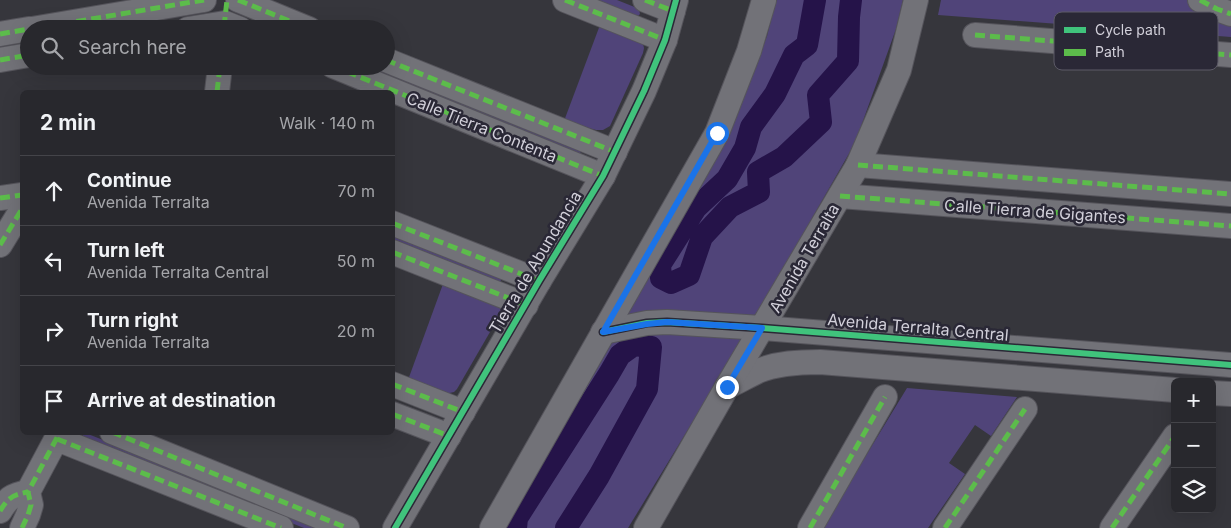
<!DOCTYPE html>
<meta charset="utf-8">
<style>
:root{--surface:#28282d;--page:#343439;--text:#f1f3f6;--muted:#a5a6aa;--line:#444449}
body{margin:0;font-family:Inter,sans-serif;background:var(--page);color:var(--text)}
.controls{position:absolute;right:15px;bottom:15px;display:grid;overflow:hidden;border-radius:8px;box-shadow:0 5px 20px #0002}
.controls button{width:45px;height:45px;display:grid;place-items:center;padding:0;border:0;border-bottom:1px solid var(--line);background:var(--surface);color:var(--text);font:25px sans-serif}
.stop{position:absolute;width:15px;height:15px;margin:-11px;border:4px solid #1a73e8;border-radius:50%;background:#fff}
.stop.end{background:#1a73e8;border-color:#fff;box-shadow:0 1px 5px #0008}
.list{margin:0;padding:0;list-style:none}
h2{display:flex;justify-content:space-between;align-items:center;height:65px;margin:0;padding:0 20px;font-size:21px}
h2 small{font-size:16px;font-weight:400;color:var(--muted)}
.list li{display:grid;grid-template-columns:32px 1fr auto;gap:15px;align-items:center;box-sizing:border-box;height:70px;padding:0 20px;border-top:1px solid var(--line)}
.list b{display:block;font-size:19px;white-space:nowrap}
.list p{margin:0;font-size:16px;white-space:nowrap;color:var(--muted)}
.list em{font-size:16px;font-style:normal;color:var(--muted)}
.icon{flex:none;width:28px;height:28px;fill:none;stroke:currentColor;stroke-width:2;stroke-linecap:round;stroke-linejoin:round}
.map{position:relative;flex:none;width:1231px;height:528px;overflow:hidden}
.search{position:absolute;background:var(--surface);box-shadow:0 5px 20px #0002;left:20px;top:20px;width:375px;height:55px;display:flex;align-items:center;gap:12px;box-sizing:border-box;padding:0 18px;border-radius:28px;color:var(--muted);font-size:19px}
.panel{position:absolute;background:var(--surface);box-shadow:0 5px 20px #0002;left:20px;top:90px;width:375px;height:345px;border-radius:8px}
.map>svg:first-child{display:block}
.green{fill:#504479}
.lines{fill:none;stroke-linecap:round;stroke-linejoin:round}
.canal{stroke:#251349;stroke-width:22}
.minor-casing{stroke:#55545b;stroke-width:26}
.minor{stroke:#727278;stroke-width:24}
.quiet{stroke:#5cbc4b;stroke-width:5;stroke-dasharray:10 5;stroke-linecap:butt}
.cycleway-casing{stroke:#2a2836;stroke-width:9}
.cycleway{stroke:#40c37c;stroke-width:6}
.route{stroke:#1a73e8;stroke-width:6}
.labels{text-anchor:middle;dominant-baseline:central;stroke-width:5;stroke-linejoin:round;paint-order:stroke}
.street-label{font-size:16px;fill:#d2d0da;stroke:#2a2836}
.key{fill:#2a2836;stroke:#5c5a67;stroke-width:1}
.key-label{font-size:14px;fill:#d2d0da}
</style>
<div class="map">
<svg width="1231" height="528" viewBox="0 0 1231 528">
<rect width="100%" height="100%" fill="#36363c"/>
<!-- green -->
<g class="green">
<polygon points="590,0 617,0 637,8 639,10 640,14 638,16 635,17"/>
<polygon points="776,0 903,0 896,29 855,143 755,318 627,315 695,198 736,116 767,36"/>
<polygon points="941,0 1231,0 1231,37 938,15"/>
<polygon points="600,25 643,44 644,48 643,53 610,126 603,130 596,130 564,121"/>
<polygon points="356,66 375,66 578,147 581,149 581,152 579,154"/>
<polygon points="392,233 502,278 500,282 393,241"/>
<polygon points="443,284 496,304 500,308 501,313 457,389 454,392 445,394 408,380"/>
<polygon points="659,330 745,336 628,528 503,528 611,341"/>
<polygon points="907,388 1017,397 991,436 975,425 949,463 965,474 928,528 822,528"/>
<polygon points="86,434 88,434 325,528 304,528 85,441 83,438 83,435"/>
</g>
<g class="lines">
<!-- canal -->
<g class="canal">
<polyline points="815,0 807,45 794,55 775,94 751,127 745,148 727,179 696,208 660,265 661,278 671,283 689,275 702,237 730,207 759,192 758,172 784,157 821,122 818,95 848,61 849,17 851,0"/>
<polyline points="516,528 517,518 609,374 620,355 634,345 651,347 647,389 599,476 566,528"/>
</g>
<defs>
<g id="minor">
<polyline points="238,0 309,29"/>
<polyline points="565,0 665,40"/>
<polyline points="645,0 673,11"/>
<polyline points="1200,0 1217,9 1231,14"/>
<polyline points="32,29 204,0"/>
<polyline points="188,29 225,23 240,29"/>
<polyline points="0,34 29,29"/>
<polyline points="975,35 1231,55"/>
<polyline points="0,60 29,55"/>
<polyline points="386,60 615,152"/>
<polyline points="333,66 603,176"/>
<polyline points="217,92 220,66"/>
<polyline points="858,165 1231,194"/>
<polyline points="840,196 1231,226"/>
<polyline points="0,198 22,195"/>
<polyline points="392,223 539,281"/>
<polyline points="0,245 22,209"/>
<polyline points="392,252 526,305"/>
<polyline points="603,332 647,323 667,322 762,328 1231,365"/>
<polyline points="392,384 463,412"/>
<path d="M727,387C737,382 748,376 758,371C778,363 799,362 820,362L1175,390"/>
<polyline points="1212,393 1231,394"/>
<polyline points="392,414 449,436"/>
<polyline points="112,432 347,528"/>
<polyline points="57,439 281,528"/>
<path d="M0,511C8,498 12,495 28,492"/>
<polyline points="22,528 28,515 31,505 28,492 60,432"/>
<polyline points="395,528 539,281 603,176 644,91 665,40 676,0"/>
<polyline points="492,528 717,133 749,51 764,0"/>
<polyline points="646,528 727,387 858,165 899,70 916,0"/>
<polyline points="810,528 885,397"/>
<polyline points="945,528 1025,409"/>
<polyline points="1112,528 1175,436"/>
</g>
</defs>
<!-- minor casing -->
<use href="#minor" class="minor-casing"/>
<!-- minor -->
<use href="#minor" class="minor"/>
<!-- quiet -->
<g class="quiet">
<polyline points="238,0 309,29"/>
<polyline points="565,0 665,40"/>
<polyline points="645,0 673,11"/>
<polyline points="1200,0 1217,9 1231,14"/>
<polyline points="224,27 227,0"/>
<polyline points="32,29 204,0"/>
<polyline points="188,29 225,23 240,29"/>
<polyline points="0,34 29,29"/>
<polyline points="975,35 1231,55"/>
<polyline points="0,60 29,55"/>
<polyline points="386,60 615,152"/>
<polyline points="333,66 603,176"/>
<polyline points="217,92 220,66"/>
<polyline points="858,165 1231,194"/>
<polyline points="840,196 1231,226"/>
<polyline points="0,198 22,195"/>
<polyline points="392,223 539,281"/>
<polyline points="0,245 22,209"/>
<polyline points="392,252 526,305"/>
<polyline points="392,384 463,412"/>
<polyline points="392,414 449,436"/>
<polyline points="112,432 347,528"/>
<polyline points="57,439 281,528"/>
<path d="M0,511C8,498 12,495 28,492"/>
<polyline points="22,528 28,515 31,505 28,492 60,432"/>
<polyline points="810,528 885,397"/>
<polyline points="945,528 1025,409"/>
<polyline points="1112,528 1175,436"/>
</g>
<defs>
<g id="cycleway">
<polyline points="603,332 647,323 667,322 762,328 1231,365"/>
<polyline points="395,528 539,281 603,176 644,91 665,40 676,0"/>
</g>
</defs>
<!-- cycleway casing -->
<use href="#cycleway" class="cycleway-casing"/>
<!-- cycleway -->
<use href="#cycleway" class="cycleway"/>
</g>
<g class="lines">
<!-- route -->
<polyline class="route" points="717,133 603,332 647,324 667,322 762,328 727,387"/>
</g>
<g class="labels">
<!-- street labels -->
<g class="street-label">
<text transform="translate(482 127) rotate(22)">Calle Tierra Contenta</text>
<text transform="translate(1035 211) rotate(4)">Calle Tierra de Gigantes</text>
<text transform="translate(804 258) rotate(-60)">Avenida Terralta</text>
<text transform="translate(535 262) rotate(-59)">Tierra de Abundancia</text>
<text transform="translate(918 327) rotate(5)">Avenida Terralta Central</text>
</g>
</g>
<!-- legend -->
<rect x="1054" y="12" width="164" height="58" rx="8" class="key"/>
<rect x="1064" y="27" width="22" height="6" fill="#40c37c"/>
<rect x="1064" y="49" width="22" height="7" fill="#5cbc4b"/>
<g class="key-label">
<text x="1095" y="35">Cycle path</text>
<text x="1095" y="57">Path</text>
</g>
</svg>
<div class="controls">
<button>+</button>
<button>−</button>
<button><svg class="icon" aria-label="layers" viewBox="0 0 24 24"><path d="M12 4l9 5-9 5-9-5zM3 14l9 5 9-5"/></svg></button>
</div>
<div class="stop" style="left:717px;top:133px"></div>
<div class="stop end" style="left:727px;top:387px"></div>
<div class="search"><svg class="icon" aria-label="search" viewBox="0 0 24 24"><circle cx="10" cy="10" r="6"/><path d="M15 15l6 6"/></svg>Search here</div>
<section class="panel">
<h2>2 min<small>Walk · 140 m</small></h2>
<ul class="list">
<li><svg class="icon" aria-label="ahead" viewBox="0 0 24 24"><path d="M12 20V5M6 11l6-6 6 6"/></svg><div><b>Continue</b><p>Avenida Terralta</p></div><em>70 m</em></li>
<li><svg class="icon" aria-label="left" viewBox="0 0 24 24"><path d="M17 20v-9H6M10 6l-5 5 5 5"/></svg><div><b>Turn left</b><p>Avenida Terralta Central</p></div><em>50 m</em></li>
<li><svg class="icon" aria-label="right" viewBox="0 0 24 24"><path d="M7 20v-9h11M14 6l5 5-5 5"/></svg><div><b>Turn right</b><p>Avenida Terralta</p></div><em>20 m</em></li>
<li><svg class="icon" aria-label="arrive" viewBox="0 0 24 24"><path d="M6 21V4h12l-3 4 3 4H6"/></svg><div><b>Arrive at destination</b></div></li>
</ul>
</section>
</div>
